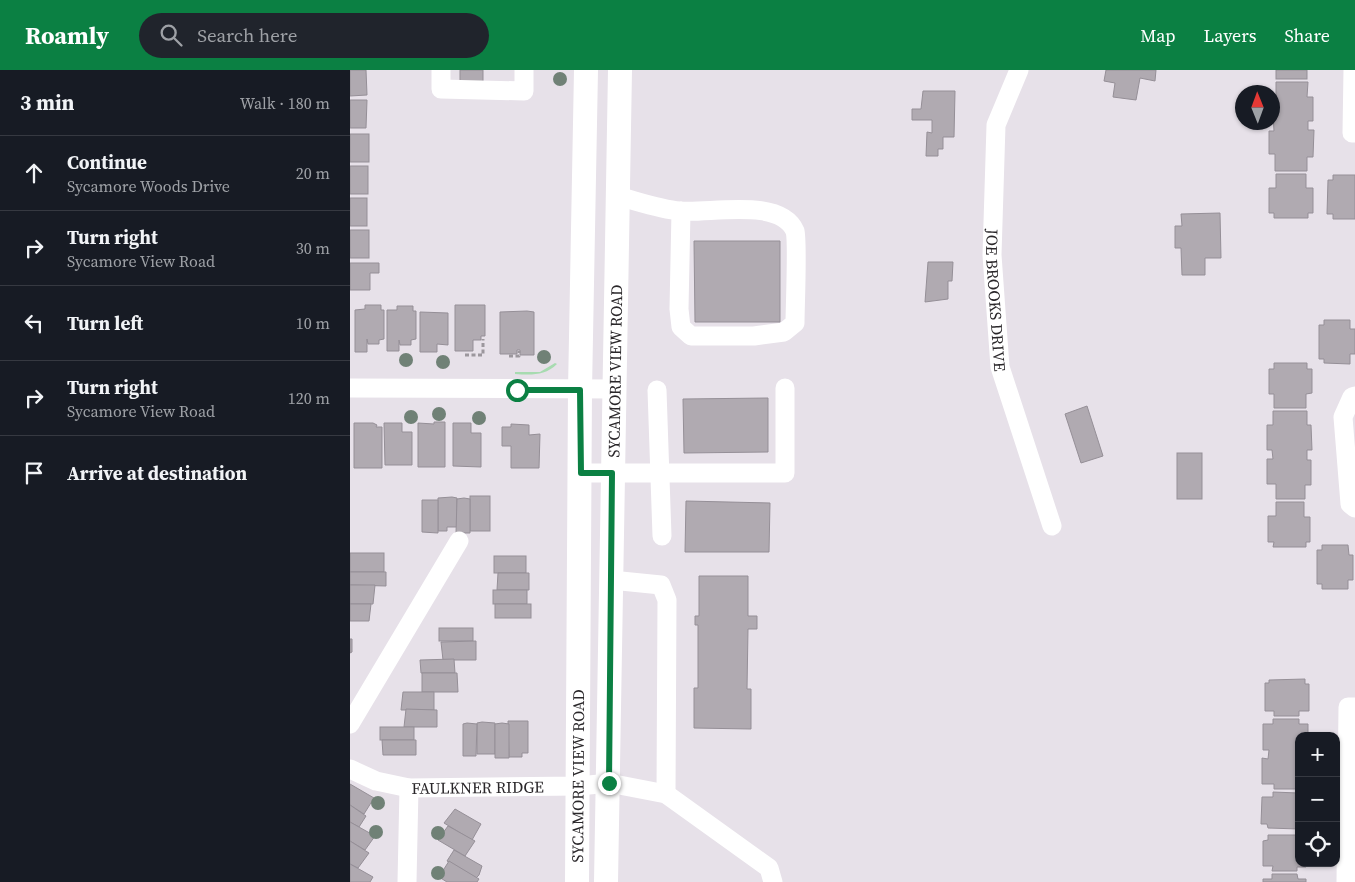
<!DOCTYPE html>
<meta charset="utf-8">
<style>
:root{--surface:#171b24;--page:#20242c;--text:#f1f3f6;--muted:#9ea1a6;--line:#363941;--accent:#0b8043}
body{margin:0;font-family:"Source Serif 4",serif;background:var(--page);color:var(--text)}
.controls{position:absolute;right:15px;bottom:15px;display:grid;overflow:hidden;border-radius:10px;box-shadow:0 1px 4px #0004}
.controls button{width:45px;height:45px;display:grid;place-items:center;padding:0;border:0;border-bottom:1px solid var(--line);background:var(--surface);color:var(--text);font:25px sans-serif}
.compass{position:absolute;left:885px;top:15px;width:45px;height:45px;border-radius:50%;background:var(--surface);box-shadow:0 1px 4px #0004;rotate:359deg}
.stop{position:absolute;width:15px;height:15px;margin:-11px;border:4px solid #0b8043;border-radius:50%;background:#fff}
.stop.end{background:#0b8043;border-color:#fff;box-shadow:0 1px 5px #0008}
.list{margin:0;padding:0;list-style:none}
h2{display:flex;justify-content:space-between;align-items:center;height:65px;margin:0;padding:0 20px;font-size:21px}
h2 small{font-size:16px;font-weight:400;color:var(--muted)}
.list li{display:grid;grid-template-columns:32px 1fr auto;gap:15px;align-items:center;box-sizing:border-box;height:75px;padding:0 20px;border-top:1px solid var(--line)}
.list b{display:block;font-size:19px;white-space:nowrap}
.list p{margin:0;font-size:16px;white-space:nowrap;color:var(--muted)}
.list em{font-size:16px;font-style:normal;color:var(--muted)}
.icon{flex:none;width:28px;height:28px;fill:none;stroke:currentColor;stroke-width:2;stroke-linecap:round;stroke-linejoin:round}
.map{position:relative;flex:none;width:1005px;height:812px;overflow:hidden}
header{display:flex;align-items:center;gap:30px;box-sizing:border-box;height:70px;padding:0 25px;background:var(--accent);color:#fff}
header strong{font-size:24px}
nav{display:flex;gap:28px;margin-inline-start:auto;font-size:18px}
.search{width:350px;height:45px;background:var(--page);display:flex;align-items:center;gap:12px;box-sizing:border-box;padding:0 18px;border-radius:28px;color:var(--muted);font-size:19px}
main{display:flex}
aside{flex:1;background:var(--surface)}
.map>svg:first-child{display:block}
.green{fill:#a7dbb0}
.building{fill:#b0aab1;stroke:#958f97}
.lines{fill:none;stroke-linecap:round;stroke-linejoin:round}
.path{stroke:#9c979d;stroke-width:3;stroke-dasharray:4 2.5;stroke-linecap:butt}
.minor{stroke:#fff;stroke-width:19}
.major{stroke:#fff;stroke-width:24}
.tree{fill:#708176}
.route{stroke:#0b8043;stroke-width:6}
.labels{text-anchor:middle;dominant-baseline:central;stroke-width:5;stroke-linejoin:round;paint-order:stroke}
.street-label{font-size:16px;fill:#2a272a;stroke:#fff}
</style>
<header>
<strong>Roamly</strong>
<div class="search"><svg class="icon" aria-label="search" viewBox="0 0 24 24"><circle cx="10" cy="10" r="6"/><path d="M15 15l6 6"/></svg>Search here</div>
<nav><a>Map</a><a>Layers</a><a>Share</a></nav>
</header>
<main>
<aside>
<h2>3 min<small>Walk · 180 m</small></h2>
<ul class="list">
<li><svg class="icon" aria-label="ahead" viewBox="0 0 24 24"><path d="M12 20V5M6 11l6-6 6 6"/></svg><div><b>Continue</b><p>Sycamore Woods Drive</p></div><em>20 m</em></li>
<li><svg class="icon" aria-label="right" viewBox="0 0 24 24"><path d="M7 20v-9h11M14 6l5 5-5 5"/></svg><div><b>Turn right</b><p>Sycamore View Road</p></div><em>30 m</em></li>
<li><svg class="icon" aria-label="left" viewBox="0 0 24 24"><path d="M17 20v-9H6M10 6l-5 5 5 5"/></svg><div><b>Turn left</b></div><em>10 m</em></li>
<li><svg class="icon" aria-label="right" viewBox="0 0 24 24"><path d="M7 20v-9h11M14 6l5 5-5 5"/></svg><div><b>Turn right</b><p>Sycamore View Road</p></div><em>120 m</em></li>
<li><svg class="icon" aria-label="arrive" viewBox="0 0 24 24"><path d="M6 21V4h12l-3 4 3 4H6"/></svg><div><b>Arrive at destination</b></div></li>
</ul>
</aside>
<div class="map">
<svg width="1005" height="812" viewBox="0 0 1005 812">
<rect width="100%" height="100%" fill="#e7e1e9"/>
<!-- green -->
<path class="green" d="M205,293L207,294C195,306 181,305 165,304V302H190Z"/>
<!-- building -->
<g class="building">
<polygon points="0,0 16,0 17,25 0,26"/>
<polygon points="110,0 133,0 133,13 110,12"/>
<polygon points="756,0 806,0 805,11 790,8 786,30 763,27 765,13 754,11"/>
<rect x="926" y="0" width="31" height="9"/>
<polygon points="926,12 958,12 957,27 963,27 963,51 958,51 958,60 964,60 963,87 957,87 957,101 925,101 925,84 919,84 919,61 924,61 922,27 926,27"/>
<polygon points="573,21 605,21 604,67 593,67 593,79 588,79 588,86 576,86 577,62 582,63 582,50 562,50 562,39 571,39"/>
<polygon points="0,30 17,30 16,58 0,58"/>
<rect x="0" y="64" width="19" height="28"/>
<rect x="0" y="96" width="18" height="28"/>
<polygon points="926,104 956,104 956,118 963,118 963,143 958,143 958,148 924,148 924,143 919,143 919,118 926,118"/>
<polygon points="983,105 1005,105 1005,149 983,149 983,144 977,144 978,110 983,110"/>
<rect x="0" y="128" width="17" height="28"/>
<polygon points="870,143 871,188 855,188 855,205 832,205 831,178 825,178 825,156 832,156 831,144"/>
<rect x="0" y="160" width="19" height="28"/>
<polygon points="344,171 430,171 430,252 345,252"/>
<polygon points="578,192 603,192 602,211 598,211 598,229 575,232"/>
<polygon points="0,193 29,193 29,203 20,203 20,220 0,220"/>
<polygon points="15,235 31,235 31,240 34,240 34,269 29,270 29,274 18,274 17,269 17,282 5,282 5,240 15,239"/>
<polygon points="105,235 135,235 135,266 131,266 131,270 123,270 123,281 105,281"/>
<polygon points="47,236 63,236 63,241 66,241 66,269 61,270 61,275 50,275 49,270 49,281 37,281 37,240 47,240"/>
<polygon points="177,241 184,242 184,285 170,285 170,280 167,280 167,284 150,284 150,242"/>
<polygon points="70,242 98,243 98,275 87,274 87,282 70,282"/>
<polygon points="974,250 1000,250 1000,259 1005,259 1005,284 1000,284 1000,294 974,293 974,289 969,289 969,255 974,255"/>
<polygon points="924,293 957,293 957,299 962,299 962,323 956,324 956,338 924,338 924,324 919,324 919,299 924,299"/>
<polygon points="418,328 418,382 334,383 333,329"/>
<polygon points="737,336 753,386 731,393 715,344"/>
<polygon points="923,341 957,341 957,355 961,355 962,380 957,380 957,390 961,390 961,415 955,415 955,429 926,429 926,414 917,414 917,389 923,389 922,380 917,380 917,355 923,355"/>
<polygon points="84,352 95,352 95,397 68,397 68,353 84,354"/>
<polygon points="4,353 23,353 27,355 26,357 32,357 32,398 4,398"/>
<polygon points="34,353 52,353 52,362 62,362 62,395 35,395"/>
<polygon points="103,353 121,353 121,363 131,363 131,397 103,396"/>
<polygon points="161,354 179,355 179,365 190,364 189,398 161,398 161,376 152,376 152,357 161,357"/>
<rect x="827" y="383" width="25" height="46"/>
<rect x="120" y="426" width="20" height="35"/>
<polygon points="102,427 107,428 107,457 97,457 97,461 88,461 88,428"/>
<polygon points="114,428 120,429 120,463 106,463 107,429"/>
<polygon points="72,430 88,430 88,463 72,462"/>
<polygon points="336,431 420,433 419,482 335,482"/>
<polygon points="926,432 954,432 954,447 960,447 960,472 956,472 956,477 923,477 924,472 918,472 918,446 926,446"/>
<polygon points="972,475 998,475 999,485 1003,485 1003,510 998,510 998,519 972,519 972,514 967,514 967,480 972,480"/>
<rect x="0" y="483" width="34" height="19"/>
<rect x="144" y="486" width="32" height="17"/>
<polygon points="0,502 36,502 36,516 0,515"/>
<polygon points="148,503 179,503 179,520 147,520"/>
<polygon points="349,506 398,506 398,546 407,546 407,559 398,559 397,619 401,619 401,659 344,658 344,618 348,618 348,555 345,555 345,546 349,546"/>
<polygon points="0,515 25,515 23,534 0,534"/>
<rect x="143" y="520" width="34" height="14"/>
<polygon points="0,534 21,534 19,551 0,551"/>
<rect x="145" y="534" width="36" height="14"/>
<rect x="89" y="558" width="34" height="13"/>
<polygon points="0,569 2,569 2,582 0,583"/>
<polygon points="126,571 126,590 93,590 91,572"/>
<polygon points="104,589 105,603 71,603 70,590"/>
<polygon points="72,603 107,603 108,622 72,622"/>
<polygon points="955,609 955,614 959,614 959,641 949,641 949,646 924,646 924,641 915,641 915,613 919,613 919,610"/>
<polygon points="53,622 84,622 84,640 51,640"/>
<polygon points="56,639 87,640 87,657 54,657"/>
<polygon points="923,649 949,649 949,654 958,654 958,666 949,666 948,719 924,719 924,714 912,714 912,688 918,689 919,680 913,680 913,654 923,654"/>
<polygon points="158,651 178,651 178,683 172,683 172,687 159,687"/>
<polygon points="132,652 145,653 145,684 127,684 127,653"/>
<polygon points="117,653 127,654 126,686 113,686 113,654"/>
<polygon points="152,653 159,654 159,688 145,688 145,654"/>
<rect x="30" y="657" width="34" height="13"/>
<polygon points="32,670 66,670 66,685 33,685"/>
<polygon points="0,714 24,728 14,744 0,735"/>
<polygon points="923,722 948,723 949,759 918,758 917,754 911,754 912,727 923,727"/>
<polygon points="0,735 16,746 9,757 0,752"/>
<polygon points="105,739 131,754 122,770 94,753"/>
<polygon points="0,752 25,766 15,780 0,771"/>
<polygon points="98,756 125,771 115,786 88,770"/>
<polygon points="918,765 949,765 949,793 956,793 956,797 947,797 947,801 922,801 923,796 913,796 913,771 918,770"/>
<polygon points="0,771 19,783 8,798 0,794"/>
<polygon points="104,780 132,796 129,805 126,808 97,791"/>
<polygon points="99,791 129,809 127,812 97,812 89,807"/>
<polygon points="0,794 23,807 20,812 0,812"/>
<polygon points="922,804 947,804 948,809 956,809 956,812 913,812 913,809 922,809"/>
</g>
<g class="lines">
<!-- path -->
<g class="path">
<polyline points="115,285 133,285 133,269"/>
<polyline points="159,286 169,286 169,281"/>
</g>
<!-- minor -->
<g class="minor">
<polyline points="91,0 91,19 174,21 174,0"/>
<path id="s1" d="M669,0L646,55L642,185L650,297L702,456"/>
<polyline points="1003,0 1002,63 1005,63"/>
<path d="M267,126C287,131 309,139 330,141C359,144 430,127 445,161C448,171 445,238 445,253L434,262L404,266H341L331,257L329,239L331,141"/>
<polyline points="0,318 264,319"/>
<polyline points="307,320 312,466"/>
<polyline points="1005,326 1002,327 993,347 1000,434 1005,438"/>
<polyline points="231,403 435,403 435,318"/>
<polyline points="261,510 311,515 317,530 316,724"/>
<polyline points="0,654 109,471"/>
<path id="s2" d="M0,699L26,711L59,718L229,716L259,713L316,724L419,798L423,812"/>
<polyline points="57,812 59,718"/>
<polyline points="996,812 998,637 1005,637"/>
</g>
<!-- major -->
<g class="major">
<path id="s3" d="M227,812L230,320L236,0"/>
<path id="s4" d="M256,812L270,0"/>
</g>
</g>
<!-- trees -->
<g class="tree">
<circle cx="210" cy="9" r="7"/>
<circle cx="194" cy="287" r="7"/>
<circle cx="56" cy="290" r="7"/>
<circle cx="93" cy="292" r="7"/>
<circle cx="89" cy="344" r="7"/>
<circle cx="61" cy="347" r="7"/>
<circle cx="129" cy="348" r="7"/>
<circle cx="28" cy="733" r="7"/>
<circle cx="26" cy="762" r="7"/>
<circle cx="88" cy="763" r="7"/>
<circle cx="88" cy="803" r="7"/>
</g>
<g class="lines">
<!-- route -->
<polyline class="route" points="167,320 230,320 231,403 262,403 259,713"/>
</g>
<g class="labels">
<!-- street labels -->
<g class="street-label">
<text stroke="none"><textPath href="#s1" startOffset="235">JOE BROOKS DRIVE</textPath></text>
<text stroke="none"><textPath href="#s4" startOffset="511">SYCAMORE VIEW ROAD</textPath></text>
<text stroke="none"><textPath href="#s3" startOffset="106">SYCAMORE VIEW ROAD</textPath></text>
<text stroke="none"><textPath href="#s2" startOffset="131">FAULKNER RIDGE</textPath></text>
</g>
</g>
</svg>
<div class="controls">
<button>+</button>
<button>−</button>
<button><svg class="icon" aria-label="locate" viewBox="0 0 24 24"><circle cx="12" cy="12" r="6"/><path d="M12 2v4M12 18v4M2 12h4M18 12h4"/></svg></button>
</div>
<svg class="compass" viewBox="-18 -18 36 36"><path d="M0-13l5 13h-10z" fill="#e53935"/><path d="M0 13l5-13h-10z" fill="#9ea1a6"/></svg>
<div class="stop" style="left:167px;top:320px"></div>
<div class="stop end" style="left:259px;top:713px"></div>
</div>
</main>
